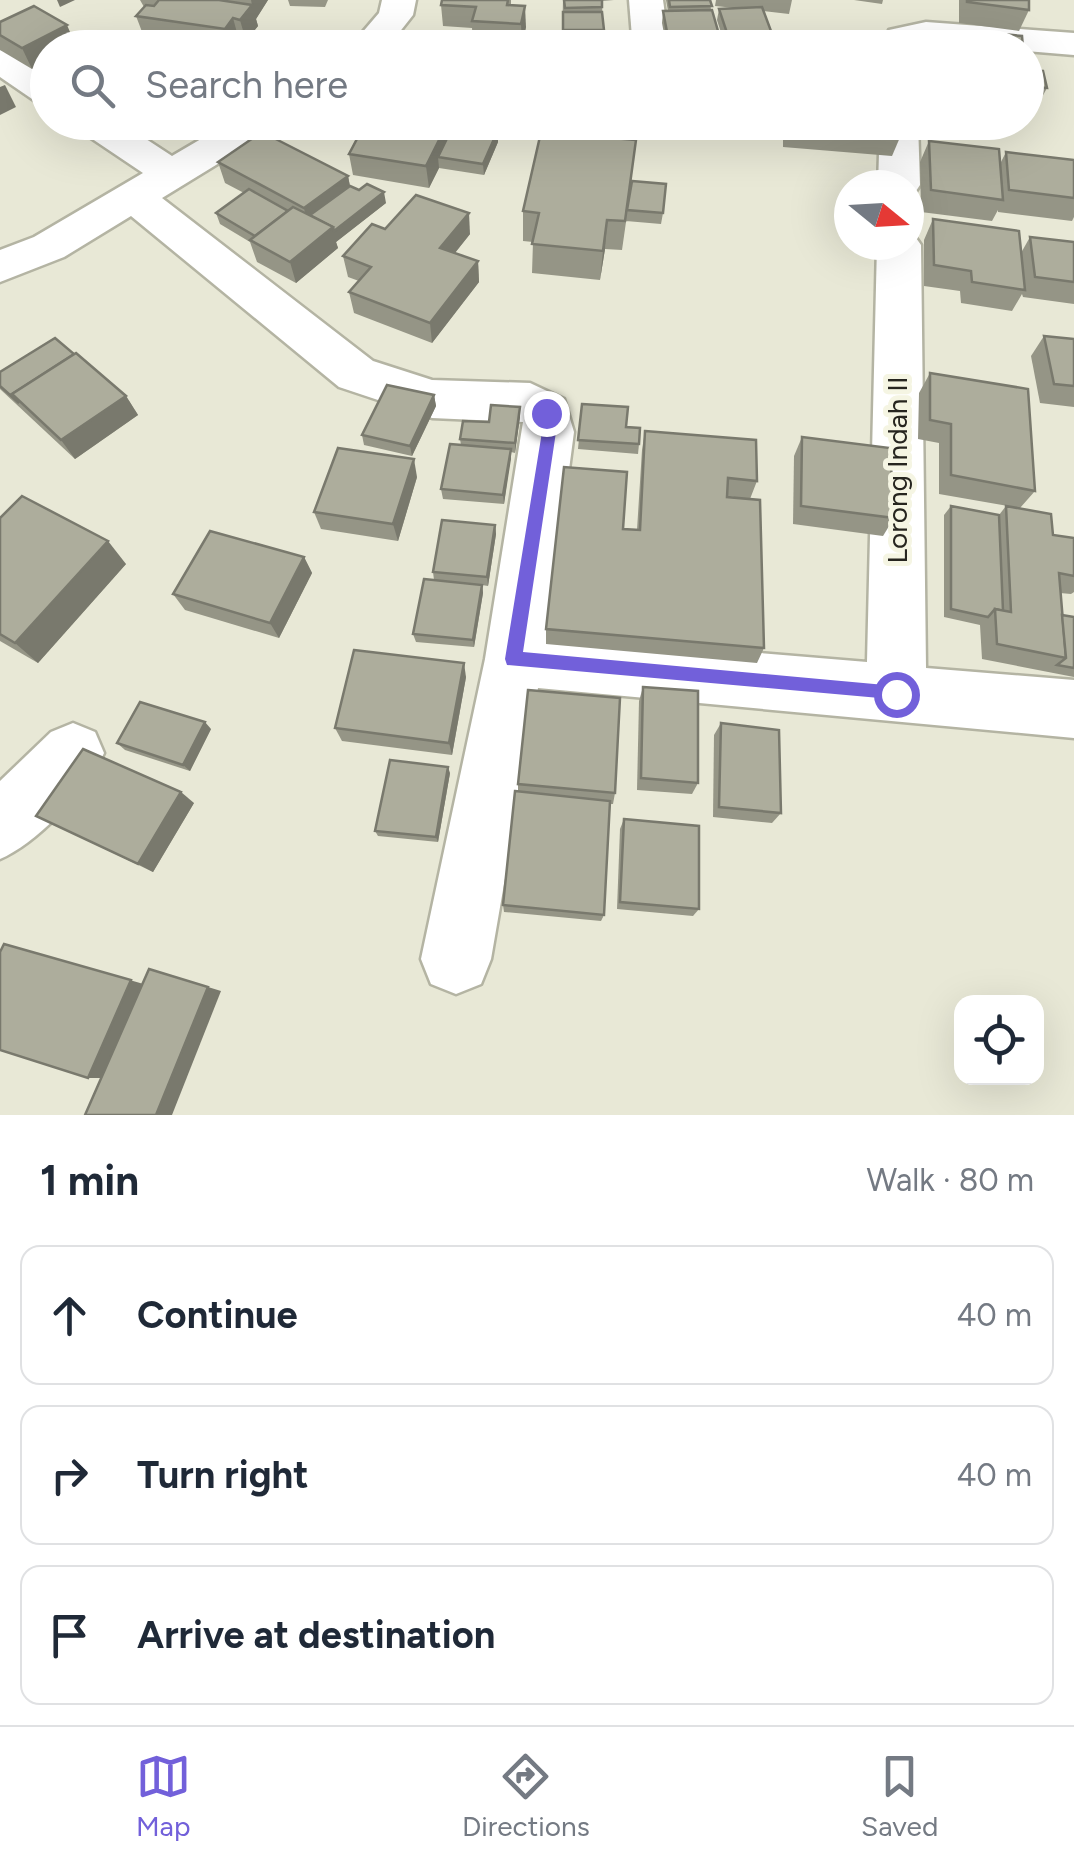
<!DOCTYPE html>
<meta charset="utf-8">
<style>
:root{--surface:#fff;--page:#f2f2f3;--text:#1f2937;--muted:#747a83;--line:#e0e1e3;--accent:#7260da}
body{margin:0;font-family:Figtree,sans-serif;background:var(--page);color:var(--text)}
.controls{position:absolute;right:30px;bottom:30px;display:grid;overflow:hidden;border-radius:20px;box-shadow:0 10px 40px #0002}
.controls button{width:90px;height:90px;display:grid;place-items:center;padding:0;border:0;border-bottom:2px solid var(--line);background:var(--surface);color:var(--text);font:50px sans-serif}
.compass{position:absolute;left:834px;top:170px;width:90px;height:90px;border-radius:50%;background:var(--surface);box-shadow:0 10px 40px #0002;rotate:108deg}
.stop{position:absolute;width:30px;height:30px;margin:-22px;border:8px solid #7260da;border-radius:50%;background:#fff}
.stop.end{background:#7260da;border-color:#fff;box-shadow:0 2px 10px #0008}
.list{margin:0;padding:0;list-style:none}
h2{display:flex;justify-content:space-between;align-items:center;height:130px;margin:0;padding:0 40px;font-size:42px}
h2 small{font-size:32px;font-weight:400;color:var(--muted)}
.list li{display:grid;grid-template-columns:65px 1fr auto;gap:30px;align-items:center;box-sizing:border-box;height:140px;margin:0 20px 20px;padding:0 20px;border:2px solid var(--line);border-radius:20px}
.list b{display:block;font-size:38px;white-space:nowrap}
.list em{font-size:32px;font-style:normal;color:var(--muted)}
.icon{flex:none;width:55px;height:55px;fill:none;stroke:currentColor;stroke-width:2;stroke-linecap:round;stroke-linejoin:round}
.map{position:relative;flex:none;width:1074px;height:1115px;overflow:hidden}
.search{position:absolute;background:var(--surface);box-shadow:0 10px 40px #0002;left:30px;right:30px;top:30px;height:110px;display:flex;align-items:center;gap:25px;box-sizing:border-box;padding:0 35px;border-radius:55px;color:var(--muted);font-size:38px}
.sheet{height:610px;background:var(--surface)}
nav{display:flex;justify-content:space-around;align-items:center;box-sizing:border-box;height:140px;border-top:2px solid var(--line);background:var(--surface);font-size:28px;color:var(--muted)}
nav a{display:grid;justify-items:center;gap:5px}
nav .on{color:var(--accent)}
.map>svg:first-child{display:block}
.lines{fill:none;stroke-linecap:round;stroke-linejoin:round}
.minor-casing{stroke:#b4b4a3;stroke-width:5}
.minor{fill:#fff;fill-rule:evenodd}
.wall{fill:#959586}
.shaded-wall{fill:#79796d}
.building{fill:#adad9c;stroke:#79796d;stroke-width:2.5}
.route{fill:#7260da}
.labels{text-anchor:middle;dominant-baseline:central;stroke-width:10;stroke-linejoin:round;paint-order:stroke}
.street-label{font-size:28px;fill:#26251f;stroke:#f5f5e3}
</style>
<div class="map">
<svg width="1074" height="1115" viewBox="0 0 1074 1115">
<rect width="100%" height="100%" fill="#e8e8d6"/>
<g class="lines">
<defs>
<g id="minor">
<polygon points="382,0 416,0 413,15 387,48 349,48 379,13"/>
<polygon points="629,0 663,0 668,37 663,45 637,45 632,37"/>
<polygon points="926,22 1074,33 1074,55 1026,51 1026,48 926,44 919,48 883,48 889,30"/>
<polygon points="0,50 13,53 48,76 48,104 35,101 0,77"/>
<polygon points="74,122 120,122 172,156 230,122 278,122 273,130 162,198 373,361 432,380 530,383 564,399 574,432 547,635 867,662 877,245 909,245 909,233 914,235 921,245 926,668 1074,680 1074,738 538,688 491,959 481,984 456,994 431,984 421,959 485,659 523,422 432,418 339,387 131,216 64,257 0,282 0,250 34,237 143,173 79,130"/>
<polygon points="880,122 918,122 920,185 914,194 909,195 909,185 878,185"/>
<path d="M73,723L95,732L104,753C88,790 37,843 0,859V781L51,732Z"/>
</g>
</defs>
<!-- minor casing -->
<use href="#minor" class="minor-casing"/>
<!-- minor -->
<use href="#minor" class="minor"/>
</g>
<!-- wall -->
<g class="wall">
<polygon points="140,0 268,0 256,19 258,26 246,41 239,40 233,48 158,48 165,40 144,37 136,16 144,7"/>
<polygon points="288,0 328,0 325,7 290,6"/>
<polygon points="439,0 511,0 511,5 526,27 522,45 473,42 472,28 443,26 441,5 442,0"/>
<polygon points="563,0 614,0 602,1 603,41 562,42"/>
<polygon points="666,0 710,0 711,10 718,31 716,42 666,44 662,23 663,11 668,11"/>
<polygon points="716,0 792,0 789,14 763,11 771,31 768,43 725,45 717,20 719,9 735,8 715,6"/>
<polygon points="854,0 883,0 882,4"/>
<polygon points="959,0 1029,0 1029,10 1019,31 959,23"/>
<polygon points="0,22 76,46 32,69 0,50"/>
<polygon points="982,32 1023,48 977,48 977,43"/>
<polygon points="1026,70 1047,88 1041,99 1032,98 1028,108"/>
<polygon points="783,122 899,122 901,135 892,156 783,147"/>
<polygon points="963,122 993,122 987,136 964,133"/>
<polygon points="454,124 498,130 498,142 484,175 439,168 429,188 353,175 349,154 368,138"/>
<polygon points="929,141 1000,164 1006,152 1074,160 1074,217 1072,221 998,212 998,210 992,221 921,212 920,162"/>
<polygon points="218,162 348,176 350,186 386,203 336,242 338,248 296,283 257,262 250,242 220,224 216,213 244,193 225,183"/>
<polygon points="632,181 663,213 661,224 626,221 627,215 622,250 605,249 600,280 532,273 533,242 523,241 523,211"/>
<polygon points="933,219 1021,253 1030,237 1074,242 1074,304 1023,297 1022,294 1012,311 961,303 960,291 924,286 924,240"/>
<polygon points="385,229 470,234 455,253 478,261 479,282 432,343 354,313 349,292 359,281 348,277 343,256"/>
<polygon points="1044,336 1074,339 1074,407 1040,403 1031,356"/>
<polygon points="74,354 126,396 138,415 75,459 0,389 0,372"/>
<polygon points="930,373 1035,491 1020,508 939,494 939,443 918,439 919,393"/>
<polygon points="434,395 436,406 412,456 364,445 362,435"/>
<polygon points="582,404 626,427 639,444 638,454 578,449"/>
<polygon points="520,407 515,453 511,452 504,504 443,499 441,489 461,445 460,439"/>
<polygon points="645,431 757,481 750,499 727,496 764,648 757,663 546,644 546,629 637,530 642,450"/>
<polygon points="802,437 894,518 883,536 793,524 794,456"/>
<polygon points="417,477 398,541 321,529 314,512"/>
<polygon points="951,506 999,515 1006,506 1053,535 1074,538 1074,592 1071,594 1060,593 1062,615 1074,617 1074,677 982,659 980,625 944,617 944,515"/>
<polygon points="0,518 126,564 38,663 0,641"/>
<polygon points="495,525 496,534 488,586 482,585 483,593 474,647 416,642 413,634 434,580 433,572"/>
<polygon points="304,557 312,573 279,638 185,610 173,594"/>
<polygon points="466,677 452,755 342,741 335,728"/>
<polygon points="643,687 698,783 692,794 637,790 639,701"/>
<polygon points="721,723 781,813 772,823 713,817 714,735"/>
<polygon points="211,729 190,771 125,750 117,743"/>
<polygon points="450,773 438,842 378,836 375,831"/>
<polygon points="518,784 615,793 613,804 610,804 604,915 601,921 504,912 503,905 518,792"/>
<polygon points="194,803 153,872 36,816"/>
<polygon points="624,819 699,909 693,916 617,909 620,829"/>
</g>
<!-- shaded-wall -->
<g class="shaded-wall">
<polygon points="57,0 75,0 60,7"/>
<polygon points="251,0 268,0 256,19 258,26 246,41 240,20 252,5"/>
<polygon points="525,6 526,27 522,45 521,24"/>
<polygon points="233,18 239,40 233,48 230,48 225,29"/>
<polygon points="67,25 76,46 73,48 48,48 48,61 32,69 22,48"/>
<polygon points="5,85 16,107 0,115 0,87"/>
<polygon points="448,122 454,122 455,135 438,157 439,168 429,188 426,166"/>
<polygon points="498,130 498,142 484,175 483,164"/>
<polygon points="348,176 352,197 306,218 304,208"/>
<polygon points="384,192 386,203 336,242 338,248 296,283 290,262 333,227"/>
<polygon points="469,213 470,234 442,269 440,248"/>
<polygon points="607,220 605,249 600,280 603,251"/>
<polygon points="478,261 479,282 432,343 430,323"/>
<polygon points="434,395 436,406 412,456 410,446"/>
<polygon points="126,396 138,415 75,459 61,440"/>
<polygon points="520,407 520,417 515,453 515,443"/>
<polygon points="511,449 511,459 504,504 503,495"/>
<polygon points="414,459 417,477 398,541 393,524"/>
<polygon points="495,525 496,534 488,586 487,577"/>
<polygon points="108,541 126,564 38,663 15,643"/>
<polygon points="304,557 312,573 279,638 270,623"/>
<polygon points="482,585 483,593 474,647 473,640"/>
<polygon points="464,663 466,677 452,755 449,743"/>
<polygon points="205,722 211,729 190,771 183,765"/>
<polygon points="448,767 450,773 438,842 436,837"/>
<polygon points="181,792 194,803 153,872 138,864"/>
<polygon points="4,944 147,985 107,1078 88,1078"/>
<polygon points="208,987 221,991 172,1115 156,1115"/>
</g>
<!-- building -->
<g class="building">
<polygon points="159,0 219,0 252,5 240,20 233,18 225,29 136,16 146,5 154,6"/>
<polygon points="442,0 508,0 507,5 525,6 521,24 472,21 476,7 441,5"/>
<polygon points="564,0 602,0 602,7 565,8"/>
<polygon points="669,0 710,0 712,6 670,7"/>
<polygon points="967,0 1029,0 1029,10 967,2"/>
<polygon points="34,6 67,25 22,48 0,35 0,22"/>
<polygon points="762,7 771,31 727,33 719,9"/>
<polygon points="712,10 718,31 667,32 663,11"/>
<polygon points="563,12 602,12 604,30 563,30"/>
<polygon points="982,32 1022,36 1023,48 983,48"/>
<polygon points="170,35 211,42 206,48 158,48"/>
<polygon points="828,38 851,39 852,47 855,48 829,48"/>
<polygon points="1026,70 1043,71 1047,88 1031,87 1033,96 1026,96"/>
<polygon points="377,122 448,122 426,166 349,154 358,137 368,138"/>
<polygon points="789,122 899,122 901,135 789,125"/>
<polygon points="454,124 498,130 483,164 438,157"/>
<polygon points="262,132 348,176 304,208 218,162"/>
<polygon points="541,132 636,140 625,221 607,220 603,251 532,244 539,213 523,211"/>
<polygon points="929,141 999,149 1003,200 931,190"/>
<polygon points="1006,152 1074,160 1074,198 1009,190"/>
<polygon points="632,181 666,184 663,213 627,210"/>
<polygon points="367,184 384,192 334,231 333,227 310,215 350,186 359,190"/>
<polygon points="249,189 288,211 255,236 216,213"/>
<polygon points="416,195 469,213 440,248 478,261 430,323 349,292 371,267 343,256 372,224 385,229"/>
<polygon points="293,207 333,227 290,262 250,240"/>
<polygon points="933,219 1019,231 1025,290 972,282 971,271 934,265"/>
<polygon points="1030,237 1074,242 1074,282 1035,277"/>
<polygon points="1044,336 1074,339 1074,386 1054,384"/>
<polygon points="55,338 74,354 12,394 19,403 0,386 0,372"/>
<polygon points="76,353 126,396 61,440 12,394"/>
<polygon points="930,373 1028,389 1035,491 951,475 951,424 930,420"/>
<polygon points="387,385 434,395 410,446 362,435"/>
<polygon points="582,404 628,407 626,427 640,428 639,444 578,440"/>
<polygon points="491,405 520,407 515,443 460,439 463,421 489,422"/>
<polygon points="645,431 756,440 757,481 728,478 727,497 760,500 764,648 546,629 564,467 627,472 623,529 640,530"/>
<polygon points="802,437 890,448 894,518 801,506"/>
<polygon points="450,444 511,449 503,495 441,489"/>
<polygon points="338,448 414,459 393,524 314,512"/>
<polygon points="22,496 108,541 15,643 0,634 0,518"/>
<polygon points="951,506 999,515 1003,611 995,609 988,617 951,609"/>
<polygon points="1006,506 1051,514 1053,535 1074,538 1074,576 1059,573 1066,658 997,644 995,609 1011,612"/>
<polygon points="442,520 495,525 487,577 433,572"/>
<polygon points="210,531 304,557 270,623 173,594"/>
<polygon points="424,579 482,585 473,640 413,634"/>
<polygon points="1062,615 1074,617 1074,668 1057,665 1066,658"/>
<polygon points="354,650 464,663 449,743 335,728"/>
<polygon points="643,687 698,691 698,783 641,778"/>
<polygon points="528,690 620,698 615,793 518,784"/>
<polygon points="140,702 205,722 183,765 117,743"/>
<polygon points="721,723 779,730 781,813 719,807"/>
<polygon points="83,749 181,792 138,864 36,816"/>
<polygon points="390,760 448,767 436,837 375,831"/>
<polygon points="515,791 610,801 604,915 503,905"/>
<polygon points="624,819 699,826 699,909 620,902"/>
<polygon points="4,944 131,980 88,1078 0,1050 0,952"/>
<polygon points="149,969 208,987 156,1115 85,1115"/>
</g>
<!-- route -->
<polygon class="route" points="546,407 554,413 556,432 523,652 896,686 905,694 902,700 507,665 505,659 542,432 539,413"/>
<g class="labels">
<!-- street labels -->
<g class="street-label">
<text transform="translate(897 470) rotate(-90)">Lorong Indah II</text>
</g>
</g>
</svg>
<div class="controls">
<button><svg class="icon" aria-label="locate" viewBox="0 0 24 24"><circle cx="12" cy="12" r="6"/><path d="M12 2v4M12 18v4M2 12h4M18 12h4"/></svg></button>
</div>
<svg class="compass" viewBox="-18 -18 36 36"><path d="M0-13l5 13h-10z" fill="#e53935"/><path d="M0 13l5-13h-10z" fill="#747a83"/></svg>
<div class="stop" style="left:896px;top:694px"></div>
<div class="stop end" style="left:546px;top:413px"></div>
<div class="search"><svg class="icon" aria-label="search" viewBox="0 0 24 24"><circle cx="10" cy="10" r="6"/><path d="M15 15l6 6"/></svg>Search here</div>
</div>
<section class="sheet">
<h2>1 min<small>Walk · 80 m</small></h2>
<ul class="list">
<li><svg class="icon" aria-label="ahead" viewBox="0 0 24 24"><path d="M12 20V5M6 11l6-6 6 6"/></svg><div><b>Continue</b></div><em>40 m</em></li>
<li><svg class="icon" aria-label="right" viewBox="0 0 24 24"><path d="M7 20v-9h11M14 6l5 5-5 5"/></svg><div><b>Turn right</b></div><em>40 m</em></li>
<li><svg class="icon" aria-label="arrive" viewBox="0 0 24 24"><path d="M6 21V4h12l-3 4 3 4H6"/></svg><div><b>Arrive at destination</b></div></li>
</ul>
</section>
<nav>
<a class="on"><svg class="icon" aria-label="map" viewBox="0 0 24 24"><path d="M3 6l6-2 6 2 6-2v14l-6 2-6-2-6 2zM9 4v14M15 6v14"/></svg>Map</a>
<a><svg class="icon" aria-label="directions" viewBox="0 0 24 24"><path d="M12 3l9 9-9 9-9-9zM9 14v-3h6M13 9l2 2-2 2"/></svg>Directions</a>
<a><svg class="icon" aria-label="saved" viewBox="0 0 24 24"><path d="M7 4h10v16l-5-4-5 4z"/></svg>Saved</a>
</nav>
